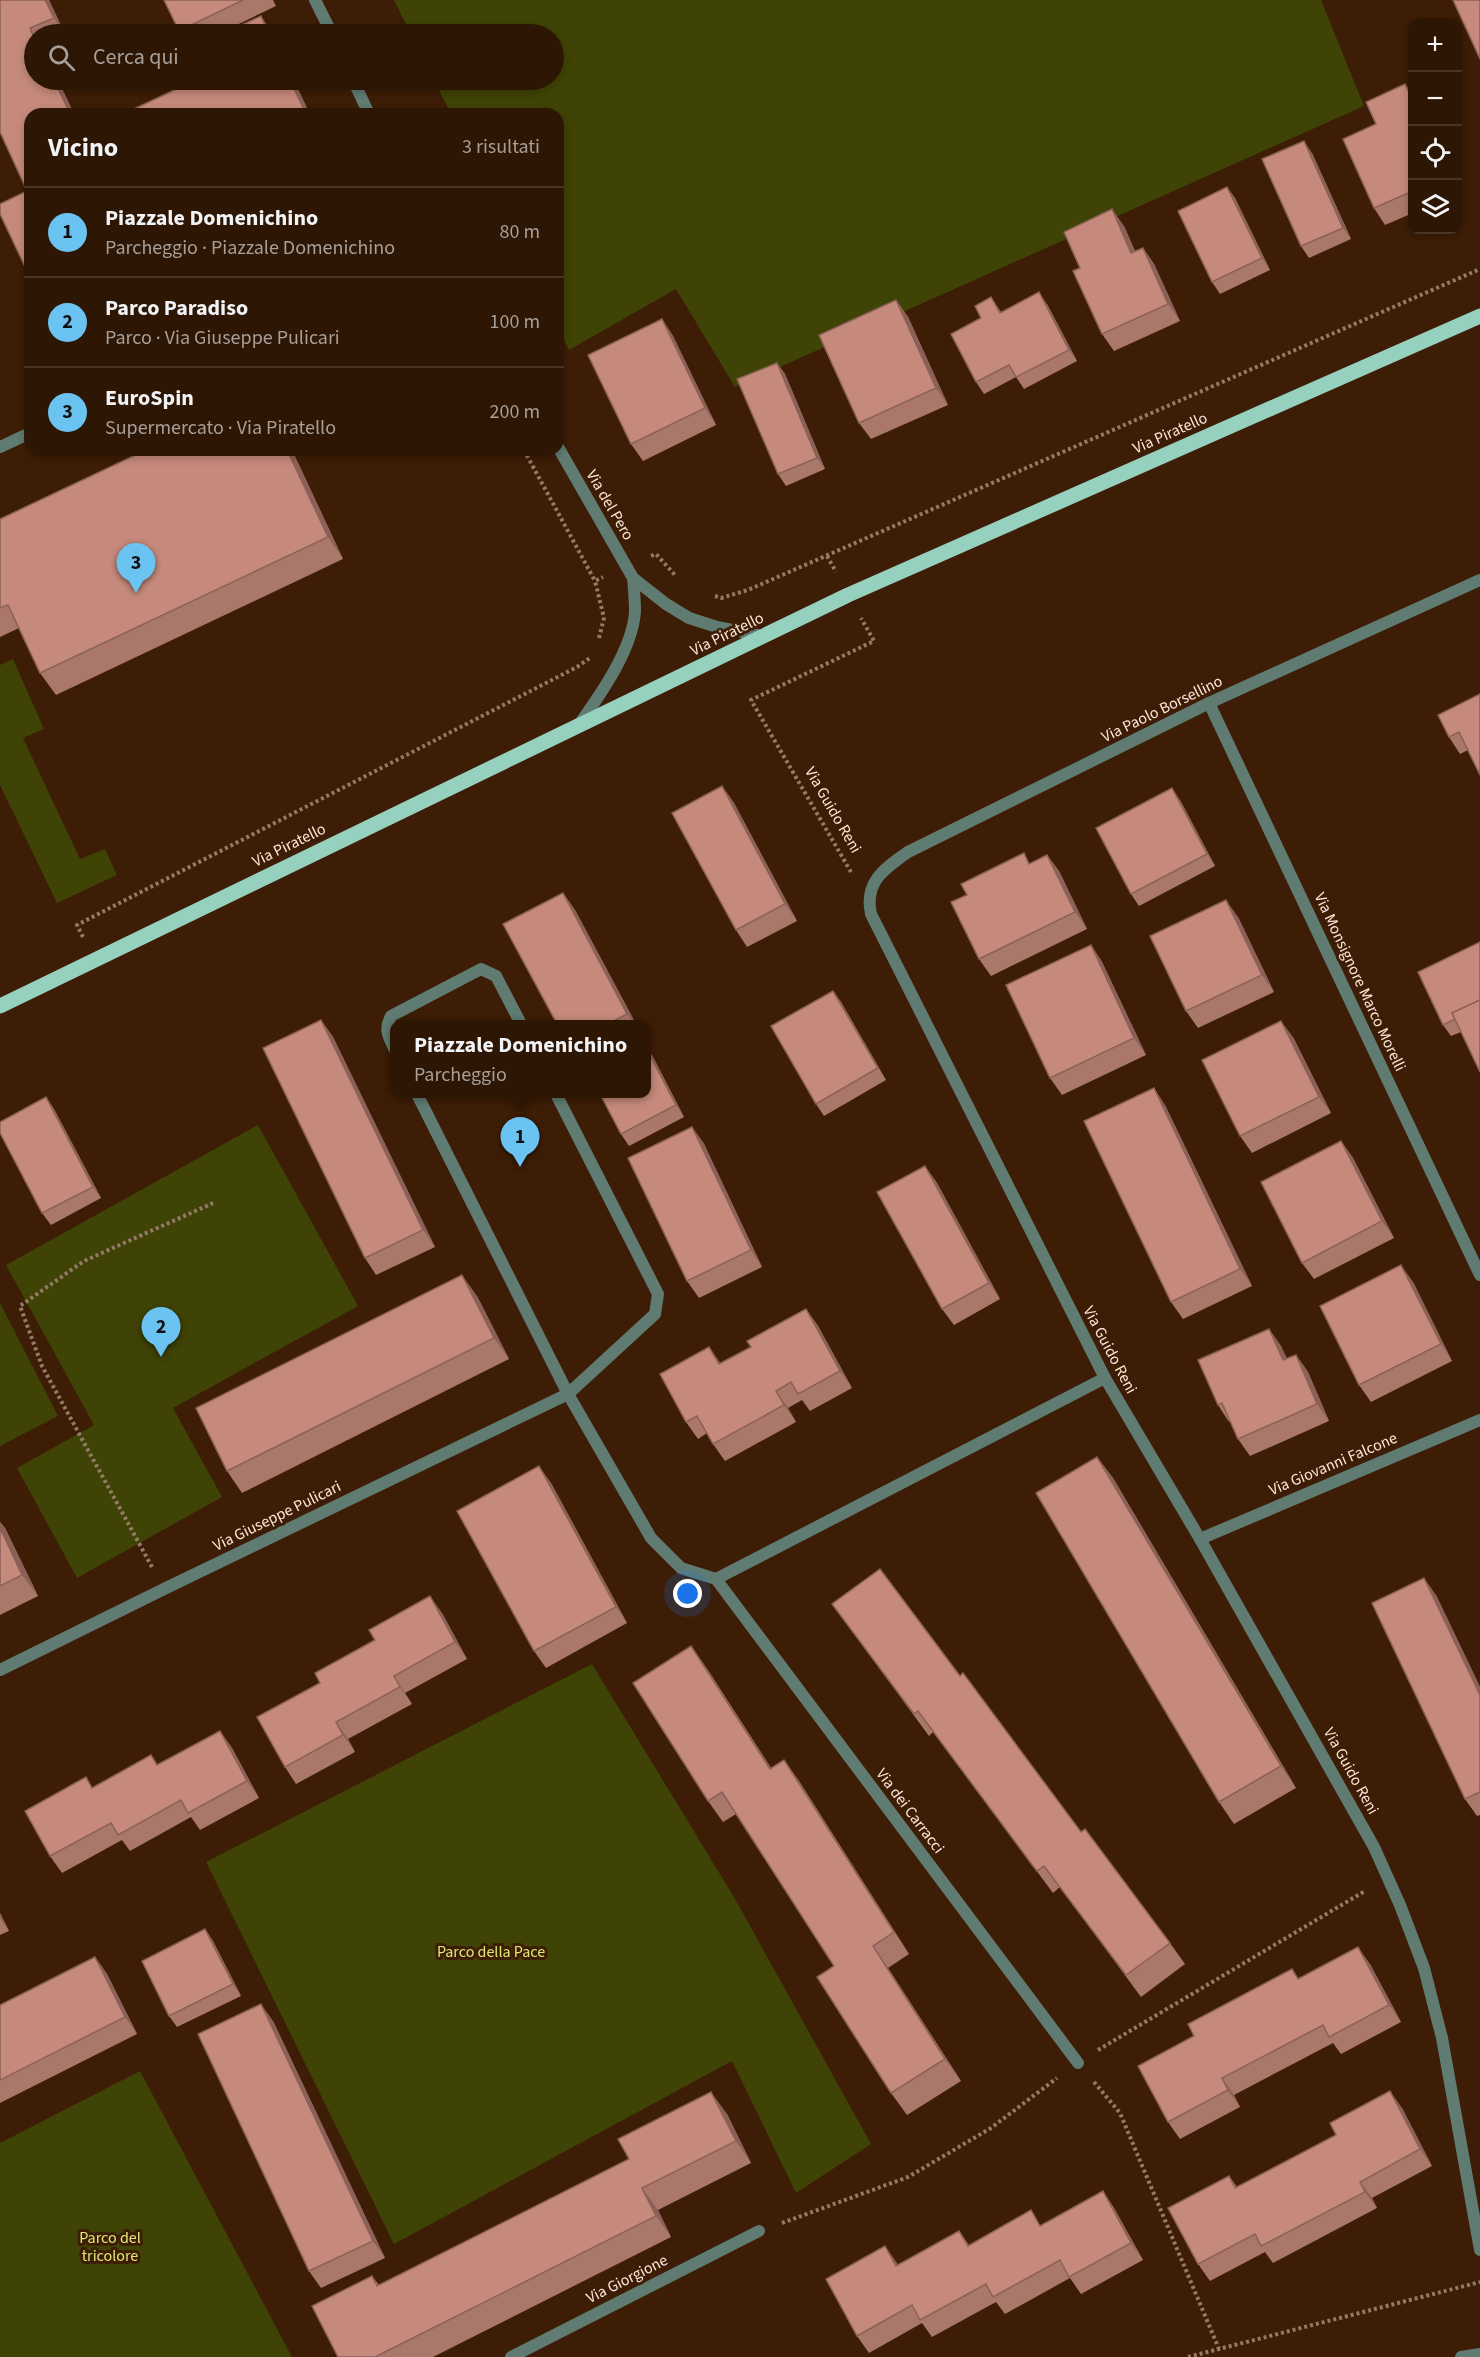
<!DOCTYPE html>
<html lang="it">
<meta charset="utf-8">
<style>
:root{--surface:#2e1604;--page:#361f0e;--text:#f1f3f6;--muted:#a79f9a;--line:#493526;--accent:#6bc3f2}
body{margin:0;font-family:"Source Sans 3",sans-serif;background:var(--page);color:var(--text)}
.controls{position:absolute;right:18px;top:18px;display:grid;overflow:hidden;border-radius:12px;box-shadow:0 3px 9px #0003}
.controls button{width:54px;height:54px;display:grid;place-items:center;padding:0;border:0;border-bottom:2px solid var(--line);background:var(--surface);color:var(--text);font:30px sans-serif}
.you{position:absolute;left:688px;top:1594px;width:21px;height:21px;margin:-15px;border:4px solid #fff;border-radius:50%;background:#1a73e8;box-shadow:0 0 0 9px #1a73e833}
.badge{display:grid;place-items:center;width:39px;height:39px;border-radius:50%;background:var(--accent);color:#111;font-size:20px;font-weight:700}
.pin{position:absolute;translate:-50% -50px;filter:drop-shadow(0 2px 3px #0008)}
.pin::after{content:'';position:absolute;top:32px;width:21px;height:18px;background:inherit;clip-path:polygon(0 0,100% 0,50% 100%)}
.popup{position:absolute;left:390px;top:1020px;width:261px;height:78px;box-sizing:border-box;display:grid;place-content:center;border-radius:12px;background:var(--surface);filter:drop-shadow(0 2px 4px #0005);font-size:20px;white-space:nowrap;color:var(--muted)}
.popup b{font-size:22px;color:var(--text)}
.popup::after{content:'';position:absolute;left:50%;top:100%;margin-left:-12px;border:12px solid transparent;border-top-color:var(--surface)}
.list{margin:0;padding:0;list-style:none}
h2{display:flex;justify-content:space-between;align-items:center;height:78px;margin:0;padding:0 24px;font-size:26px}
h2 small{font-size:20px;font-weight:400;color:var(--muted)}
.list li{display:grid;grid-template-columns:39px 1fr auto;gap:18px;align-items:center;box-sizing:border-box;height:90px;padding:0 24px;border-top:2px solid var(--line)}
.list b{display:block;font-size:22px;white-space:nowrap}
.list p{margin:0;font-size:20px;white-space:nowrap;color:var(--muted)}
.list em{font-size:20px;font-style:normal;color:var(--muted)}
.icon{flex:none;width:33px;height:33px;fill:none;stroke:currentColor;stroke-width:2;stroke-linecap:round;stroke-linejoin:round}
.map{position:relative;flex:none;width:1480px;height:2357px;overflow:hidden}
.search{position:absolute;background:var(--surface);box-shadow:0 3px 9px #0003;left:24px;top:24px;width:540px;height:66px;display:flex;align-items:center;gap:15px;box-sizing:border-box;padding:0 21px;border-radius:33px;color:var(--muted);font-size:22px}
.panel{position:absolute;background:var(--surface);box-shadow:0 3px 9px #0003;left:24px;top:108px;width:540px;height:348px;border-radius:18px}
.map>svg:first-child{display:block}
.green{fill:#3f4305}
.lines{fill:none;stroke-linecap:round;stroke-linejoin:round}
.path{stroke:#957a67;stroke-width:4;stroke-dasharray:3 3;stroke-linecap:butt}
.minor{stroke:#5f7b72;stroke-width:12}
.primary{stroke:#96d0bf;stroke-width:15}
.wall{fill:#aa776b}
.shaded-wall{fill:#8b6157}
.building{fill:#c68a7c;stroke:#8b6157;stroke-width:1.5}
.labels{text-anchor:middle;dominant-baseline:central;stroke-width:6;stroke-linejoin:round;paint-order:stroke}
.street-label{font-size:16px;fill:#fce6d9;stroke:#3d1d05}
.park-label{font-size:16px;fill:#dee976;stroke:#3d1d05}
</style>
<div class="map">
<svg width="1480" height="2357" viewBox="0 0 1480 2357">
<rect width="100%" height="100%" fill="#3d1d05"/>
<!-- green -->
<g class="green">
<polygon points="394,0 1321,0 1364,106 735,387 676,289 569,350 558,328 558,114 451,114 434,80 554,80 554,34 411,34"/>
<polygon points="13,659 44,729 23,738 80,859 105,849 117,875 57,903 0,785 0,665"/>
<polygon points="258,1125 358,1306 173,1408 222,1497 77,1578 17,1468 94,1425 6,1265"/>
<polygon points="0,1303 58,1416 0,1446"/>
<polygon points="592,1664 734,1897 871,2144 796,2193 732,2061 394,2244 206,1862"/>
<polygon points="140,2071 292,2357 0,2357 0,2143"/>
</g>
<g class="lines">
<!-- path -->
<g class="path">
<polyline points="524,450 595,581"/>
<polyline points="651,556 656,554 675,575"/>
<polyline points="827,556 836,572"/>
<polyline points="715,596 721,598 748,590 1480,269"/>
<polyline points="599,638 604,618 595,581 603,577"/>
<polyline points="851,872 751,700 874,641 861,618"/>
<polyline points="83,937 77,925 577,667 590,658"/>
<polyline points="152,1567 42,1366 20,1306 84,1261 213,1203"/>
<polyline points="1098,2050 1365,1891"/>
<polyline points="1094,2082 1120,2113 1219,2349"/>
<polyline points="782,2223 908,2177 991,2128 1057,2078"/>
<polyline points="1188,2357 1480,2282"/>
</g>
<!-- minor -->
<g class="minor">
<polyline points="315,0 332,34"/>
<polyline points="353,80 369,114"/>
<polyline points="0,447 30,433"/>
<polyline points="558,447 633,578 666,604 689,618 717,627 764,636"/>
<path d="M1480,580L1209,703L908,852C884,869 864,882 871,914L1105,1378L1200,1539L1374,1847L1400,1905L1424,1968L1442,2038L1480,2250"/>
<polyline points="1209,703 1480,1275"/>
<path d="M578,726C600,695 633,649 635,611C635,600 634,589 633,578"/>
<path d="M394,1048C388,1036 384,1029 391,1016L481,969L496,976L521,1024"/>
<polyline points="417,1094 568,1394 651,1538 681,1568 716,1579 1078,2063"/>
<polyline points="1200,1539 1480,1420"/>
<polyline points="716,1579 1105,1378"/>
<polyline points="0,1670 164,1589 568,1394 655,1314 658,1294 556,1094"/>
<polyline points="511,2357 759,2231"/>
<polyline points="1461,2357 1480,2354"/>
</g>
<!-- primary -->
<polyline class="primary" points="0,1006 848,595 1480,316"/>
</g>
<!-- wall -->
<g class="wall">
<polygon points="0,0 49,0 65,34 34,34 34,80 58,80 74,114 30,114 30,276 28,273 27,191"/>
<polygon points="164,0 273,0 276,6 218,34 182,34"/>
<polygon points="1405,84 1413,95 1413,213 1385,225 1374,208 1376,124"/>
<polygon points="1312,153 1351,239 1309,258 1301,246"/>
<polygon points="1227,187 1235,198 1270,270 1220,294 1212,282"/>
<polygon points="1124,226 1135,251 1143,248 1154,264 1180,321 1114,351 1102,334 1080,268"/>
<polygon points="991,297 1001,312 1047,304 1077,361 1024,389 1016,377 984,394 976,382 981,318"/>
<polygon points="896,300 908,317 948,405 871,439 859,423"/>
<polygon points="662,319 673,336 716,425 643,461 631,444"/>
<polygon points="777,363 785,374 825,469 786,486 778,474"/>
<polygon points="146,450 292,450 343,559 56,695 40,673 19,628 0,637 0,519"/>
<polygon points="1480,694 1468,750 1460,754 1449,737"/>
<polygon points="722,786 734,803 797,921 747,947 736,930"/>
<polygon points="1180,800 1215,866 1139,906 1131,894"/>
<polygon points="1047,855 1059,871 1087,929 991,976 979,959 967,895"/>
<polygon points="563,893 575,910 636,1024 557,1024"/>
<polygon points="1238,917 1274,992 1198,1028 1186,1011"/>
<polygon points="1480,942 1461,1032 1451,1036 1443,1025"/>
<polygon points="1091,945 1102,962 1146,1055 1062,1095 1050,1078"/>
<polygon points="833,991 841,1002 886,1080 824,1116 816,1104"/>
<polygon points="321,1020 333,1037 435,1247 376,1275 365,1258"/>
<polygon points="1293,1037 1331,1113 1252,1153 1240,1136"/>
<polygon points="646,1047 653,1057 684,1117 629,1146 621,1134"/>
<polygon points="46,1097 54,1109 101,1198 51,1225 42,1213"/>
<polygon points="1165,1105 1252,1286 1183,1319 1171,1302"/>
<polygon points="692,1127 704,1144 762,1267 699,1298 687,1281"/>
<polygon points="1341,1141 1353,1158 1394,1238 1314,1279 1302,1263"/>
<polygon points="925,1166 937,1183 1000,1299 954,1325 942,1309"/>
<polygon points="1413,1282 1452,1361 1371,1402 1359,1385"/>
<polygon points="477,1296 509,1359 242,1493 227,1471"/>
<polygon points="806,1309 818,1326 852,1388 810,1411 802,1400 788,1408 796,1422 725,1461 713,1444 707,1433 698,1439 686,1422 720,1364 751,1347"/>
<polygon points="1269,1329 1281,1346 1287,1359 1296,1355 1308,1372 1329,1421 1250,1456 1238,1439 1230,1421 1229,1422 1218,1405"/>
<polygon points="1097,1457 1113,1478 1296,1788 1234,1824 1219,1802"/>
<polygon points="551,1483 627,1623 546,1668 534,1651"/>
<polygon points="0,1522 5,1528 38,1596 0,1615"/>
<polygon points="1436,1595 1480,1687 1480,1815 1477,1816 1465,1799"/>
<polygon points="832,1604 960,1676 1081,1832 1170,1943 1185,1964 1141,1997 1060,1887 1053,1893 933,1732 929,1736"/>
<polygon points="442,1613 467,1659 405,1693 412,1704 348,1739 355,1752 296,1784 285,1767 320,1683"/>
<polygon points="706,1667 771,1768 784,1760 799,1781 909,1954 888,1968 961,2081 907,2115 891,2093 834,1966 736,1814 723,1822 708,1801"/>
<polygon points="220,1731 232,1748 259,1798 200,1830 191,1817 130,1851 122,1840 62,1873 50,1856 93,1787 158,1765"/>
<polygon points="0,1913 9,1931 0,1935"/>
<polygon points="205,1929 213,1941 241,1996 177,2027 169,2016"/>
<polygon points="95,1957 107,1974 137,2034 0,2103 0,2005"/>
<polygon points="1370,1964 1401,2022 1341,2054 1333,2043 1234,2095 1240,2107 1180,2139 1168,2122 1194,2036 1299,1978"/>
<polygon points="273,2021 385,2258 321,2288 309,2271"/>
<polygon points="1402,2108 1432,2166 1372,2198 1377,2208 1273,2263 1265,2252 1210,2281 1198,2264 1229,2176 1237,2187"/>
<polygon points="727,2114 751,2163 658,2210 671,2237 433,2357 338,2357 372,2276 379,2285"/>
<polygon points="1103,2191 1114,2208 1143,2260 1081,2294 1070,2278 1005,2314 996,2302 932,2337 922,2323 869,2353 857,2336 959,2231 969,2245 1041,2225"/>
</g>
<!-- shaded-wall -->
<g class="shaded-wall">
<polygon points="45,0 49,0 65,34 54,18"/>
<polygon points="261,16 273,34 269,34"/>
<polygon points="54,80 58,80 74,114 70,114"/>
<polygon points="290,80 294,80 310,114 306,114"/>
<polygon points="1405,84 1413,95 1413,102"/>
<polygon points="1304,141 1312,153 1351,239 1343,228"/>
<polygon points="1227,187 1235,198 1270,270 1262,258"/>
<polygon points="1112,209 1124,226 1143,270 1131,253"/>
<polygon points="1143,248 1154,264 1180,321 1168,304"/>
<polygon points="1039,292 1047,304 1077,361 1069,350"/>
<polygon points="896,300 908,317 948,405 936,388"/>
<polygon points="662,319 673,336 716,425 705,408"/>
<polygon points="777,363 785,374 825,469 817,458"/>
<polygon points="287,450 292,450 343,559 328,537"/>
<polygon points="722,786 734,803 797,921 785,904"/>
<polygon points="1172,788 1180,800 1215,866 1207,854"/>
<polygon points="1047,855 1059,871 1087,929 1075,912"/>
<polygon points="563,893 575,910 636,1024 635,1024 627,1014"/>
<polygon points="1226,900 1238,917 1274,992 1262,975"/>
<polygon points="1091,945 1102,962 1146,1055 1134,1038"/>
<polygon points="833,991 841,1002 886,1080 878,1068"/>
<polygon points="321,1020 333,1037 435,1247 423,1230"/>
<polygon points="1281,1021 1293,1037 1331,1113 1319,1097"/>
<polygon points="646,1047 653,1057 684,1117 676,1105"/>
<polygon points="1154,1088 1165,1105 1252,1286 1240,1269"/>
<polygon points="46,1097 54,1109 101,1198 93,1187"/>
<polygon points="692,1127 704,1144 762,1267 751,1250"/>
<polygon points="1341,1141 1353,1158 1394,1238 1382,1221"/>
<polygon points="925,1166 937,1183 1000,1299 989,1283"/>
<polygon points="1401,1265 1413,1282 1452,1361 1441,1344"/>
<polygon points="462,1275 477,1296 509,1359 494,1338"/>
<polygon points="806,1309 818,1326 852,1388 840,1371"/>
<polygon points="1269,1329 1281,1346 1295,1377 1283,1360"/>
<polygon points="709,1347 721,1364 719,1364"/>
<polygon points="1296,1355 1308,1372 1329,1421 1317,1404"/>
<polygon points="776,1391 788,1408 796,1422 784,1405"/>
<polygon points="1097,1457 1113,1478 1296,1788 1281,1766"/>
<polygon points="539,1466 551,1483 627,1623 616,1607"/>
<polygon points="0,1522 5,1528 38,1596 22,1575 0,1528"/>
<polygon points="1424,1578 1436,1595 1480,1687 1480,1695"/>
<polygon points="430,1596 442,1613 467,1659 455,1642"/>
<polygon points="691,1646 706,1667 785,1790 770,1769"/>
<polygon points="394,1676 405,1693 412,1704 400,1687"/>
<polygon points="336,1722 348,1739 355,1752 343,1735"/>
<polygon points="220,1731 232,1748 259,1798 247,1781"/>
<polygon points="784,1760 799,1781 909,1954 894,1932"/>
<polygon points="0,1913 9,1931 0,1918"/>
<polygon points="205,1929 213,1941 241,1996 233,1984"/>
<polygon points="873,1946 888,1968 961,2081 945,2059"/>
<polygon points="1358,1947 1370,1964 1401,2022 1389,2005"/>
<polygon points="95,1957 107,1974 137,2034 125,2017"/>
<polygon points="261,2004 273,2021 385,2258 373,2241"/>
<polygon points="1222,2078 1234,2095 1240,2107 1228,2090"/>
<polygon points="1390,2091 1402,2108 1432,2166 1420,2149"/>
<polygon points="711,2092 727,2114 751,2163 736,2141"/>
<polygon points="1360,2182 1372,2198 1377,2208 1365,2192"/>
<polygon points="642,2188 658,2210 671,2237 656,2216"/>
<polygon points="1103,2191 1114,2208 1143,2260 1131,2243"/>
<polygon points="885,2246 897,2263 908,2283 896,2266"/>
</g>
<!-- building -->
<g class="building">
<polygon points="0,0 45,0 54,18 30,28 34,38 34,80 54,80 70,114 30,114 30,272 28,273 0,214 0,204 27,191 0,132"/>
<polygon points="164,0 243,0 179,31"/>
<polygon points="1453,0 1480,0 1480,59"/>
<polygon points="261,16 269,34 222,34"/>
<polygon points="196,80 290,80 306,114 123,114"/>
<polygon points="1405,84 1413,102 1413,191 1374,208 1343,139 1376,124 1366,102"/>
<polygon points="1304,141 1343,228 1301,246 1262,159"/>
<polygon points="1227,187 1262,258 1212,282 1178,211"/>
<polygon points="1112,209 1131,253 1143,248 1168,304 1102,334 1073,271 1080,268 1064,232"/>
<polygon points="1039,292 1069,350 1016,377 1009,365 976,382 951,334 981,318 975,306 991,297 1000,313"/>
<polygon points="896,300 936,388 859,423 819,335"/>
<polygon points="662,319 705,408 631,444 588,355"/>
<polygon points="777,363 817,458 778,474 737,379"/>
<polygon points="146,450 287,450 328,537 40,673 8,605 0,608 0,519"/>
<polygon points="1480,694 1480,775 1459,732 1449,737 1438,715"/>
<polygon points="722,786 785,904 736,930 672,813"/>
<polygon points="1172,788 1207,854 1131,894 1096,828"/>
<polygon points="1024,853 1029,864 1047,855 1075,912 979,959 951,902 967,895 961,884"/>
<polygon points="563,893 627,1014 608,1024 557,1024 503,924"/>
<polygon points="1226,900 1262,975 1186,1011 1150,936"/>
<polygon points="1480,942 1480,1000 1452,1013 1455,1019 1443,1025 1418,972"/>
<polygon points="1091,945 1134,1038 1050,1078 1006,985"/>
<polygon points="833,991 878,1068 816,1104 771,1026"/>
<polygon points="1480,1000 1480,1072 1452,1013"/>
<polygon points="321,1020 423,1230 365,1258 263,1048"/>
<polygon points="1281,1021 1319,1097 1240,1136 1202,1060"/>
<polygon points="646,1048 676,1105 621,1134 600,1094 646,1094"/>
<polygon points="1154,1088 1240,1269 1171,1302 1084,1121"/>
<polygon points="46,1097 93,1187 42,1213 0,1133 0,1122"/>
<polygon points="692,1127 751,1250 687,1281 628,1158"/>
<polygon points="1341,1141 1382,1221 1302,1263 1261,1182"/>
<polygon points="925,1166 989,1283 942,1309 877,1192"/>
<polygon points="1401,1265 1441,1344 1359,1385 1320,1306"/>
<polygon points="462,1275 494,1338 227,1471 196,1408"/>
<polygon points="806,1309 840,1371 798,1394 791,1382 776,1391 784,1405 713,1444 697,1416 686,1422 660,1374 709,1347 719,1364 751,1347 747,1341"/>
<polygon points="1269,1329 1283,1360 1296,1355 1317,1404 1238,1439 1222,1403 1218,1405 1198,1360"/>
<polygon points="1097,1457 1281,1766 1219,1802 1036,1493"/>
<polygon points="539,1466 616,1607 534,1651 457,1511"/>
<polygon points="0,1528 22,1575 0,1586"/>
<polygon points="880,1569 960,1676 963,1673 1081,1832 1085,1829 1170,1943 1126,1975 1044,1866 1037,1871 1033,1866 918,1711 914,1714 832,1604"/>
<polygon points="1424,1578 1480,1695 1480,1792 1465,1799 1372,1603"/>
<polygon points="430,1596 455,1642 394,1676 400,1687 336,1722 343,1735 285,1767 257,1717 320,1683 315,1673 375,1640 369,1630"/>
<polygon points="691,1646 770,1769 784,1760 894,1932 873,1946 945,2059 891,2093 817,1977 834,1966 722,1792 708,1801 633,1683"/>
<polygon points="220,1731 247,1781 188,1813 181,1800 118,1835 111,1823 50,1856 25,1811 86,1777 92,1788 151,1755 157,1765"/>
<polygon points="205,1929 233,1984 169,2016 142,1961"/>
<polygon points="1358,1947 1389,2005 1329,2037 1323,2025 1222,2078 1228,2090 1168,2122 1138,2066 1194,2036 1188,2024 1292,1969 1298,1979"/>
<polygon points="95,1957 125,2017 0,2080 0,2005"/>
<polygon points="261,2004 373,2241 309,2271 198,2034"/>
<polygon points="1390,2091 1420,2149 1360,2182 1365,2192 1261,2246 1255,2234 1198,2264 1168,2208 1229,2176 1235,2188 1336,2135 1330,2123"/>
<polygon points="711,2092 736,2141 642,2188 656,2216 375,2357 338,2357 312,2306 372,2276 377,2286 629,2159 618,2139"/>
<polygon points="1103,2191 1131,2243 1069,2277 1060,2260 993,2297 986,2284 920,2320 912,2305 857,2336 826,2279 885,2246 896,2266 959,2231 968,2246 1031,2210 1040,2226"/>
</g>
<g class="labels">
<!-- street labels -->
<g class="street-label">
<text transform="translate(1170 433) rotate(-24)">Via Piratello</text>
<text transform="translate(610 505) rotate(60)">Via del Pero</text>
<text transform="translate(727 634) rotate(-26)">Via Piratello</text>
<text transform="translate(1162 709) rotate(-26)">Via Paolo Borsellino</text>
<text transform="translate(833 810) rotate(60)">Via Guido Reni</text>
<text transform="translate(289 845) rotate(-26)">Via Piratello</text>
<text transform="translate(1360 982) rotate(65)">Via Monsignore Marco Morelli</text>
<text transform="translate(1110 1350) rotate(62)">Via Guido Reni</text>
<text transform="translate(1333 1464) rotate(-23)">Via Giovanni Falcone</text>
<text transform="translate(277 1516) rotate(-26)">Via Giuseppe Pulicari</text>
<text transform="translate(1351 1771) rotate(61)">Via Guido Reni</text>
<text transform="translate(910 1811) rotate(53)">Via dei Carracci</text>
<text transform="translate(627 2279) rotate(-27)">Via Giorgione</text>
</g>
<!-- park labels -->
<g class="park-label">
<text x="491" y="1952">Parco della Pace</text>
<text x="110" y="2238">Parco del<tspan x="110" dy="18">tricolore</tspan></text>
</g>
</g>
</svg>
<div class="controls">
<button>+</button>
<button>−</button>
<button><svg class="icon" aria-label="locate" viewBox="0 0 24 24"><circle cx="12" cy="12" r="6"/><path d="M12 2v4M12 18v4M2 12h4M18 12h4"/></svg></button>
<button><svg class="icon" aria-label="layers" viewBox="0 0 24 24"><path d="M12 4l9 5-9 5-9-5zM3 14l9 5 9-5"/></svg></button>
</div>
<div class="you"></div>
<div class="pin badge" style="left:520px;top:1167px">1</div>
<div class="popup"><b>Piazzale Domenichino</b>Parcheggio</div>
<div class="pin badge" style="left:161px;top:1357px">2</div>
<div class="pin badge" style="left:136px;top:593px">3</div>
<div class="search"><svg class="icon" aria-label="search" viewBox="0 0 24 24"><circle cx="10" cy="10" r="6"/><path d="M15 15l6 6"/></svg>Cerca qui</div>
<section class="panel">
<h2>Vicino<small>3 risultati</small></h2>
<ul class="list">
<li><span class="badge">1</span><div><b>Piazzale Domenichino</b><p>Parcheggio · Piazzale Domenichino</p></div><em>80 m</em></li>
<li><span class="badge">2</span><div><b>Parco Paradiso</b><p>Parco · Via Giuseppe Pulicari</p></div><em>100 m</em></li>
<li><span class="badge">3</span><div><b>EuroSpin</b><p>Supermercato · Via Piratello</p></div><em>200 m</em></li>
</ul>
</section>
</div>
